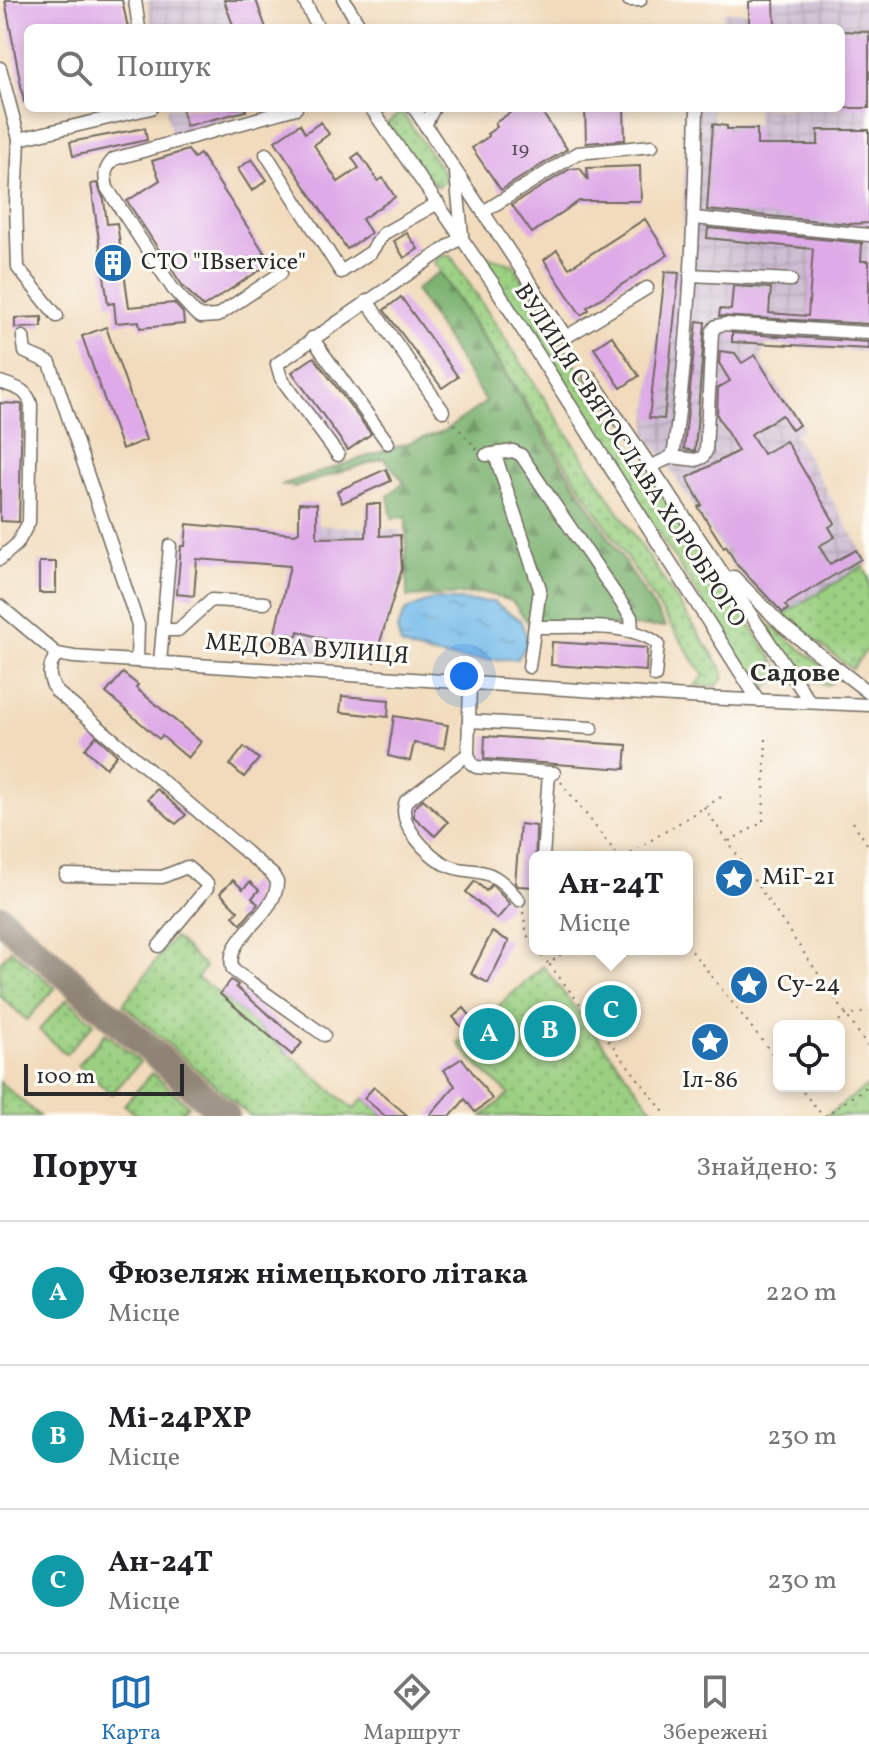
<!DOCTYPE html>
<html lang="uk">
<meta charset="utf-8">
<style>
:root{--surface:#fff;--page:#f2f2f2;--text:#202124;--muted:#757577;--line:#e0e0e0;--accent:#1f6fb2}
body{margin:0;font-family:Vollkorn,serif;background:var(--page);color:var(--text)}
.controls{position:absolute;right:24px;bottom:24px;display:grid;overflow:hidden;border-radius:12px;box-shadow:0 4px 12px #0003}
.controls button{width:72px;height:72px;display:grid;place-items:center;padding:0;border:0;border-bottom:2px solid var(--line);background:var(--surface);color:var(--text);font:40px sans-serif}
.scale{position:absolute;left:24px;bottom:20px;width:160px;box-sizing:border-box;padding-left:8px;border:4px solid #2b2b2b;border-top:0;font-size:22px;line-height:28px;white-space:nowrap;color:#2b2b2b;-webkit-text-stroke:6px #fdfcf7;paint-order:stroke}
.you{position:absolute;left:464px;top:676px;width:28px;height:28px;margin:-20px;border:6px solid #fff;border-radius:50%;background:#1a73e8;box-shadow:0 0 0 12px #1a73e833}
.badge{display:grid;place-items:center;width:52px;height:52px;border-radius:50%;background:var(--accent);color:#fff;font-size:26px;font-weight:700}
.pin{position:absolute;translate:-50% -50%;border:4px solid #fff;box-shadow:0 2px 8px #0006}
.popup{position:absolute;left:529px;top:851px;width:164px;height:104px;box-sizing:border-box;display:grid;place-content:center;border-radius:12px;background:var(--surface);filter:drop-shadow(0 2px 6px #0005);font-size:26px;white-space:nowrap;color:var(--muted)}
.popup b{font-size:30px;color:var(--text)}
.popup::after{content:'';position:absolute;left:50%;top:100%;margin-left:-16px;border:16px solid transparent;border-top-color:var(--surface)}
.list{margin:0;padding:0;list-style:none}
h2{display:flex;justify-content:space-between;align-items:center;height:104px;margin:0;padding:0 32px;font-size:34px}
h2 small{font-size:26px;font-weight:400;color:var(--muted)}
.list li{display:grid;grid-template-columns:52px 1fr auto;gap:24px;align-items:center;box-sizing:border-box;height:144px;padding:0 32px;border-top:2px solid var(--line)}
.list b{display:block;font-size:30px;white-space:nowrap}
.list p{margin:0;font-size:26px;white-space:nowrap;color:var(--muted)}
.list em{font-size:26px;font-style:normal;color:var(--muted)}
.icon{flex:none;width:44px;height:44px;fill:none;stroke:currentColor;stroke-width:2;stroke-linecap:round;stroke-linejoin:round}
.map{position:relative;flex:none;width:869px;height:1116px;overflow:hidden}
.search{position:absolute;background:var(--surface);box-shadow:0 4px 12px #0003;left:24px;right:24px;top:24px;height:88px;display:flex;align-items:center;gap:20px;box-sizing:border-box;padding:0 28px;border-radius:12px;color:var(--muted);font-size:30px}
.sheet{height:536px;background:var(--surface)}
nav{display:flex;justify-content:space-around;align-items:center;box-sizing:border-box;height:112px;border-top:2px solid var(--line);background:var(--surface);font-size:22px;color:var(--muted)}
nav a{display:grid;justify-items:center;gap:4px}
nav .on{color:var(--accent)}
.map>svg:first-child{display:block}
.industrial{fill:url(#industrial-grid)}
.grass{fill:url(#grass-dots);stroke:#637e56;stroke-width:2}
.forest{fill:url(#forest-firs);stroke:#546e4e;stroke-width:2}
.water{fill:url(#water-ripples);stroke:#4d728a;stroke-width:2}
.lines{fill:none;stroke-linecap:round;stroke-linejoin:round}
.taxiway{stroke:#8e8374;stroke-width:28}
.building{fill:#deaae7}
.minor-casing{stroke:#70695e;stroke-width:15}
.path{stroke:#70695e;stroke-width:2;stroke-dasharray:2 6;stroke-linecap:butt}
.minor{stroke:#fff;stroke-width:12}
.labels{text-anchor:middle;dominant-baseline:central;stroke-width:6;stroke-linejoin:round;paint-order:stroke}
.number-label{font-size:20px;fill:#584b5a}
.poi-label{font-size:24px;fill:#2b2b2b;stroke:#fdfcf7;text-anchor:start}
.street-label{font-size:24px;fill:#2b2b2b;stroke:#fdfcf7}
.neighbourhood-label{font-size:26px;font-weight:bold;fill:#2b2b2b;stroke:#fdfcf7}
</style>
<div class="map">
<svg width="869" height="1116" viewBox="0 0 869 1116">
<defs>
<pattern id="industrial-grid" width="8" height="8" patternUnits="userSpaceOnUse" patternTransform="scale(2)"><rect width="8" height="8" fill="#cebed2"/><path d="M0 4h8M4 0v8" fill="none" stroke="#b1a3b4"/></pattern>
<pattern id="grass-dots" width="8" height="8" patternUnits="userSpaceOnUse" patternTransform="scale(2)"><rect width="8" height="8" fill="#9bd082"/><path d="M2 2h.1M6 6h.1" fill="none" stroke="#7fa96b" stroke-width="1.8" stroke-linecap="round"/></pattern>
<pattern id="forest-firs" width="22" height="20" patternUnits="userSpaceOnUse" patternTransform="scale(2)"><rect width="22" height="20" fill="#7cb270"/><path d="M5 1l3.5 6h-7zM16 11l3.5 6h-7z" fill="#66915c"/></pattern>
<pattern id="water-ripples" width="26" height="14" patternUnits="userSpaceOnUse" patternTransform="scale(2)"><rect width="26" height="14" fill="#6fb9e8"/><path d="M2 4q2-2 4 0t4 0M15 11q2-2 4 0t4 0" fill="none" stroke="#5b97bc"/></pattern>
</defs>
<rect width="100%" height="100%" fill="#fdfcf7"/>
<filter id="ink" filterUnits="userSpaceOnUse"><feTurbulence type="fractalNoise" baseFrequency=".0125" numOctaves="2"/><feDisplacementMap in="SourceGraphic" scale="16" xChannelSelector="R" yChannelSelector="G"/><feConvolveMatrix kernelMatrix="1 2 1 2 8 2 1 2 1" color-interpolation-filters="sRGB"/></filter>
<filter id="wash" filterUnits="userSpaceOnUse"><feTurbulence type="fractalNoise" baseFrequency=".006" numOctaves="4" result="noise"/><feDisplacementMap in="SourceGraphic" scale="32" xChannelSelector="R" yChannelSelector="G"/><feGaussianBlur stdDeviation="1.8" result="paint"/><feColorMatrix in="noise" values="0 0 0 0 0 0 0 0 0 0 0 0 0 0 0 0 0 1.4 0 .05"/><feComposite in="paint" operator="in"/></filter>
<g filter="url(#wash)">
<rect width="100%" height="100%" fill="#f1dbbc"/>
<!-- industrial -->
<g class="industrial">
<polygon points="147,0 256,0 266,28 152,28"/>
<polygon points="748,0 869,0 869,352 767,345 760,358 804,428 794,434 869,563 782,615 734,568 646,433 664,267 682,269 686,108 711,108 714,122 756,124 756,108 841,108 841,28 723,28 723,12 748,12"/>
<polygon points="166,108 263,108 171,136"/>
<polygon points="315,525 400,530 403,574 375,664 282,654"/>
</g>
<!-- grass -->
<g class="grass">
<polygon points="401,111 445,175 446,180 438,187 420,170 387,124"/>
<polygon points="479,253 514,265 586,380 778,667 776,682 759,690"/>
<polygon points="442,256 451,256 722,669 724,677 717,686 695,686 704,676 434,262"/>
<polygon points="863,566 869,578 869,646 852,669 782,615"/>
<polygon points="757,615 833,674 833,682 827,685 802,678 791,671"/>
<polygon points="174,937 205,967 197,978 220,994 353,1109 364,1098 385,1116 250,1116 123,1004"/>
<polygon points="11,950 55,988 27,1020 0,996 0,962"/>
<polygon points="543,966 658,1116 483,1116 509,1094 479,1067 458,1043"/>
<polygon points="67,999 94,1023 66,1054 39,1030"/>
<polygon points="106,1033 140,1062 112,1094 78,1065"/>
<polygon points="152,1073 188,1105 178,1116 137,1116 124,1105"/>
<polygon points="0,1082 39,1116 0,1116"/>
<polygon points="869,1085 869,1116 825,1116 827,1115"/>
</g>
<!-- forest -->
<polygon class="forest" points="440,272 666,627 529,624 512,601 485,593 407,597 406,517 392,518 388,496 404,482 384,458 295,487 281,485 444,431 486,402 415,290"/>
<!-- water -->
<path class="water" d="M434,599L493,602L520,620L529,642L517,659C478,660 437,661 401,645L397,629L406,610Z"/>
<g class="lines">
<!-- taxiway -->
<polyline class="taxiway" points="0,918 226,1116"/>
</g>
<g id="blocks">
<!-- building -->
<g class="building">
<polygon points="5,0 122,0 128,28 28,28 28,102 24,102"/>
<polygon points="224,0 256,0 266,28 234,28"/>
<polygon points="755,0 774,0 775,28 749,28 749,2"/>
<polygon points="841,31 869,32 869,108 841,108"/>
<polygon points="182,108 246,108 246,111 186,126"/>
<polygon points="517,108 539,108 567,149 501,190 472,148 489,136 487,134 497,127 495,123"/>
<polygon points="585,108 624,108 625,140 586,143"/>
<polygon points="321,122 329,134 314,145 338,182 359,168 352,158 359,153 378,181 383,178 395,197 362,219 371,233 347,249 275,141 300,124 305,133"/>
<polygon points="713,124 727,126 727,129 757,129 757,145 818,145 818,130 869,130 869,223 850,224 707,210"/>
<polygon points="145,128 147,140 73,156 70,142"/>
<polygon points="188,150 194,158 200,154 271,263 203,307 182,285 127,201 160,180 152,161"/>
<polygon points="252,159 267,180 252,191 238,169"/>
<polygon points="640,166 641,201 579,201 532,233 512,205 570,169 580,168 588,180 587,168"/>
<polygon points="97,183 104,200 107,224 117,223 129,307 174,303 183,313 184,324 140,328 139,321 116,323 114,303 108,304 91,184"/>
<polygon points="645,219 668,255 587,307 589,310 581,315 544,260 557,250 569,268"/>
<polygon points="708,228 862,243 861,261 869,261 869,324 719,316 720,309 731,310 733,286 771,288 769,313 808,316 813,249 707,238"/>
<polygon points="407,233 418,249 404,258 394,241"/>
<polygon points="665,272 679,273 664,419 649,418"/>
<polygon points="401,297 458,377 442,388 384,310"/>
<polygon points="42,317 42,327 15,328 15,318"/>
<polygon points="697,321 705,322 695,451 684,449"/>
<polygon points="106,327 146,440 122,449 82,336"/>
<polygon points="732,333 869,342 869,349 732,342"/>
<polygon points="612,336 639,376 621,388 594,348"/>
<polygon points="720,351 735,353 742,363 755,355 799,425 792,430 782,415 751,434 763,454 786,441 835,523 829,527 835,537 819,546 830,564 856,550 861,559 785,605 788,609 783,613 737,565 726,546 724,548 698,507 702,505 687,478 738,451 717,415 718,388 730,381 719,363"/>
<polygon points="314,357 371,434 348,450 292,372"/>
<polygon points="0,403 21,404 22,406 19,522 0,521"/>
<polygon points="386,469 391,481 342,503 337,491"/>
<polygon points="299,503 317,504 317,538 366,537 367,504 380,504 380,536 400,535 402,569 374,662 362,658 363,655 336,647 337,643 298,631 297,636 288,634 286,644 273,641 290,566 197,559 194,596 177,594 181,546 185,546 187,524 295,534 299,532"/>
<rect x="39" y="562" width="17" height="31"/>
<polygon points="552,642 647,648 646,671 551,665"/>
<polygon points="123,673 138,685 136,688 201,742 188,758 162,736 159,739 106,693"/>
<polygon points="342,696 389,700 388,717 340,712"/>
<polygon points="394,716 448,725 444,748 414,743 410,761 388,756"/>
<polygon points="96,736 117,755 106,768 85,749"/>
<polygon points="485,736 627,745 625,769 484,759"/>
<polygon points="244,747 259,759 244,777 230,765"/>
<polygon points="157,789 186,815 176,824 148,799"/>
<polygon points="423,799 448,822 435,836 414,817 414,808"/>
<polygon points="520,824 536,826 535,887 518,886 515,883"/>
<polygon points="233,880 243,889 250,882 259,890 252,898 258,904 241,924 233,916 238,911 220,893"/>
<polygon points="475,881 486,891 491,885 494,887 510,904 497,919 466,892"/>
<polygon points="492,932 509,941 488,983 471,974"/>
<polygon points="231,980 238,985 236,987 302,1043 292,1055 220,994"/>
<polygon points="464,1008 478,1025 468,1034 453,1017"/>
<polygon points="462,1058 492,1099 475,1112 465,1099 451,1116 429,1116 455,1086 444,1070"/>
<polygon points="374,1087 408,1116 385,1116 364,1098"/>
</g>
</g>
</g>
<g filter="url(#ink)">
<use href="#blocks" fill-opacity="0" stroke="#70695e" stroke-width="2"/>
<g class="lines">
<defs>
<g id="minor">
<polyline points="135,0 139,28"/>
<polyline points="304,0 318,28"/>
<polyline points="344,0 361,28"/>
<polyline points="629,0 640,0"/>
<polyline points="0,68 19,139 16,204 18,268 57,316"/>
<polyline points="371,108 492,282 758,700"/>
<polyline points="414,108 566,337 647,288"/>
<polyline points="425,125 434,108"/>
<polyline points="19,139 151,108"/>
<polyline points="266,154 341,272 371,252 383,234 438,203"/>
<polyline points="456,173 462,235"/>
<polyline points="483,212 578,153 652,146"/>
<polyline points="694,218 869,235"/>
<path d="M281,273L217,316L201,317L195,313L173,289L107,188C104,175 104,169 114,159L296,108"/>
<polyline points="690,275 791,280"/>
<polyline points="367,301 443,411"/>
<polyline points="23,337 25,352 50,363 138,625 137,661"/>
<polyline points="312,338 388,443"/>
<polyline points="590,377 810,702"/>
<path d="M0,382C14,387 28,389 31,405L29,522L17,544L0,559"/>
<polyline points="338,455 281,378 277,364 462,237"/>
<polyline points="486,455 513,451 521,455 631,617 632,630"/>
<polyline points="495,455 540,589 529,667"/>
<polyline points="671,457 696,460 703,457 706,451 712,332 716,326 725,324 869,333"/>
<path d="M652,466L671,457L674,450C690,337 694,222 697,108"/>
<polyline points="734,577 783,626 869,693"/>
<polyline points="0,606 57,654 74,657 704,698 869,705"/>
<path d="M535,627C570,628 631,621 658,644L655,676"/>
<polyline points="163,630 178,630 211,600 265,603"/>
<path d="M57,654C48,667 47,677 56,691L273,875L277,882C278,915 221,938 233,970L324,1035"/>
<polyline points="160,663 170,546"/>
<polyline points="470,683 468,754 472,764 476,767 554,773"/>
<polyline points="469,721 592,728"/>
<path d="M468,754L406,801C396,823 428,856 447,865C462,873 481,868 496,878C505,883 512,893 519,900"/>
<polyline points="543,857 549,773"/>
<polyline points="66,875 162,877 187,867 207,884 207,888 159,946"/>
</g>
</defs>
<!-- minor casing -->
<use href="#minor" class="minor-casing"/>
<!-- path -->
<g class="path">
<polyline points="449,418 477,449"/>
<polyline points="561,782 619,857"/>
<polyline points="704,807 869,1048"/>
<polyline points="853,822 869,847"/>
<polyline points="729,841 763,822 766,737"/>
<polyline points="624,857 726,794"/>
<polyline points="523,912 527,935 535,948"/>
<polyline points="687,945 779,1062"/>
<polyline points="567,949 549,964 667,1116"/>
<polyline points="536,950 548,963"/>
<polyline points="833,1026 846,1015 869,1012"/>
<polyline points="798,1086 823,1116"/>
<polyline points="825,1116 869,1085"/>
</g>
<!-- minor -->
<use href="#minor" class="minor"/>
</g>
</g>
<!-- icons -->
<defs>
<symbol id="building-disc" viewBox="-11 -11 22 22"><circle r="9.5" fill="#1f6fb2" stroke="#fdfcf7"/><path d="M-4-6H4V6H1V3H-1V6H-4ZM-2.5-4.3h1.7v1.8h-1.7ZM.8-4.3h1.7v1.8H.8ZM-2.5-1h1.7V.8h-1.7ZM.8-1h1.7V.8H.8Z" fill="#fff"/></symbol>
<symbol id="sight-disc" viewBox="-11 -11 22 22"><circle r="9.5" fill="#1f6fb2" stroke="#fdfcf7"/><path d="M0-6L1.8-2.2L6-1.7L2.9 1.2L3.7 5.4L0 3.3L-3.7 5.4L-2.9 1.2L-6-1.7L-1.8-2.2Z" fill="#fff"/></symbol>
</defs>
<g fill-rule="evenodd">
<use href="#building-disc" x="91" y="241" width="44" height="44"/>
<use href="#sight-disc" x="712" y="856" width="44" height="44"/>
<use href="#sight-disc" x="727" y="963" width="44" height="44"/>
<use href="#sight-disc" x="688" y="1020" width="44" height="44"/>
</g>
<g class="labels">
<!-- number labels -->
<g class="number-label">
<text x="520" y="150">19</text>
</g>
<!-- poi labels -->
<g class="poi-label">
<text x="141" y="263">СТО "IBservice"</text>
<text x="762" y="878">МіГ-21</text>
<text x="777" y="985">Су-24</text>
<text x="710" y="1081" text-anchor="middle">Іл-86</text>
</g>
<!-- street labels -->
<g class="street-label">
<text transform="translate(629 456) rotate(57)">ВУЛИЦЯ СВЯТОСЛАВА ХОРОБРОГО</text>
<text transform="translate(307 650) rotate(4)">МЕДОВА ВУЛИЦЯ</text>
</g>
<!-- neighbourhood labels -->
<g class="neighbourhood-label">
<text x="795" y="674">Садове</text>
</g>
</g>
</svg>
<div class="controls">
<button><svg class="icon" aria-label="locate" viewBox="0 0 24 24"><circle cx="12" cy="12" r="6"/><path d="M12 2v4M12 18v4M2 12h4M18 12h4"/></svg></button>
</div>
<div class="scale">100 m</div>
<div class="you"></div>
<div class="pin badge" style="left:489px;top:1034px;background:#0f9aa8">A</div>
<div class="pin badge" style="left:550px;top:1031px;background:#0f9aa8">B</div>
<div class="pin badge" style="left:611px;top:1011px;background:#0f9aa8">C</div>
<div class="popup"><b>Ан-24Т</b>Місце</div>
<div class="search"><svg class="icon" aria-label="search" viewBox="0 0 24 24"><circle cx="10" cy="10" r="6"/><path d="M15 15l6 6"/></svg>Пошук</div>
</div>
<section class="sheet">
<h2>Поруч<small>Знайдено: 3</small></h2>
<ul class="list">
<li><span class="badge" style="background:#0f9aa8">A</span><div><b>Фюзеляж німецького літака</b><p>Місце</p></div><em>220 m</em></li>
<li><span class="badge" style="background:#0f9aa8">B</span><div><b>Мі-24РХР</b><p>Місце</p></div><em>230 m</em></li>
<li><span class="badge" style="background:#0f9aa8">C</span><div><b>Ан-24Т</b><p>Місце</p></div><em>230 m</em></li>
</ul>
</section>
<nav>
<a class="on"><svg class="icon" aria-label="map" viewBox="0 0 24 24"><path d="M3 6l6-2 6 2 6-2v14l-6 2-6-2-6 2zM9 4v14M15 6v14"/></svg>Карта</a>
<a><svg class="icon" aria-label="directions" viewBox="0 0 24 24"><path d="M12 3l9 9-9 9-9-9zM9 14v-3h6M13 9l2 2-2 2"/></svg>Маршрут</a>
<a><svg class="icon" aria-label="saved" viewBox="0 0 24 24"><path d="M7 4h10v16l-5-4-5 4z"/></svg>Збережені</a>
</nav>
